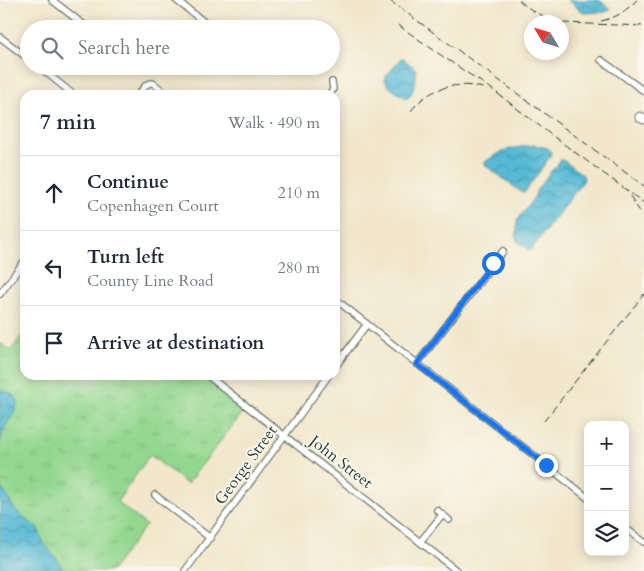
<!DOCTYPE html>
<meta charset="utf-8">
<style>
:root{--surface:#fff;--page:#f2f2f3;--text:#1f2937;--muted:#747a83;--line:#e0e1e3}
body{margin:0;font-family:Cardo,serif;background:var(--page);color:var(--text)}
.controls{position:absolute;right:15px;bottom:15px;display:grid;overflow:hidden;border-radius:10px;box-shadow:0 2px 12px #0003}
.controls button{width:45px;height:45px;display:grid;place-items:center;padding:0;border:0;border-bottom:1px solid var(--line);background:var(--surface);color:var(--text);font:25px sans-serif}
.compass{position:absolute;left:524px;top:15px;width:45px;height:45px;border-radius:50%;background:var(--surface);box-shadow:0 2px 12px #0003;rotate:308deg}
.stop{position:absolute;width:15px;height:15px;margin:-11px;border:4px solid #1a73e8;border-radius:50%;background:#fff}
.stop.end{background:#1a73e8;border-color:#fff;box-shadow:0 1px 5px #0008}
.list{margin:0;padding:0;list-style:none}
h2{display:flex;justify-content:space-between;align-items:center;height:65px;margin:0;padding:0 20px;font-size:21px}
h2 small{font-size:16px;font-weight:400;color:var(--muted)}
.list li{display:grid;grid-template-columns:32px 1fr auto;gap:15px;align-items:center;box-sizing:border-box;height:75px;padding:0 20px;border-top:1px solid var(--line)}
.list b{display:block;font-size:19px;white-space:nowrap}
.list p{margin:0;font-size:16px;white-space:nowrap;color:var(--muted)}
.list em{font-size:16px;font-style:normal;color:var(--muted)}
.icon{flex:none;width:28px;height:28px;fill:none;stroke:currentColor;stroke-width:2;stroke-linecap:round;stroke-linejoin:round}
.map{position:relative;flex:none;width:644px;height:571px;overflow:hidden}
.search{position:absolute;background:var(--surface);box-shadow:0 2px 12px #0003;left:20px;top:20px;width:320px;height:55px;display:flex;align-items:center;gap:12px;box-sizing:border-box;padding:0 18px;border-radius:28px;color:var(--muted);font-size:19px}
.panel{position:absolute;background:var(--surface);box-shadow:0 2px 12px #0003;left:20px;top:90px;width:320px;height:290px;border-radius:15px}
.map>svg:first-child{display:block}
.park{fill:url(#park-tufts);stroke:#598a62}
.water{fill:url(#water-waves);stroke:#3b7c84}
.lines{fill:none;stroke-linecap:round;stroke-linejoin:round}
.minor-casing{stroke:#697869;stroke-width:8}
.highway-casing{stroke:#697869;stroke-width:11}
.minor{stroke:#fff;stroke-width:5.5}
.highway{stroke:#fff;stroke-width:9}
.rail{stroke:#1f3d34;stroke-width:1;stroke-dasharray:8 4;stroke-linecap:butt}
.route{stroke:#1a73e8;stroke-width:6}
.labels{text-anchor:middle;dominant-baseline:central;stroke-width:4;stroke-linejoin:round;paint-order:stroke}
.street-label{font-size:16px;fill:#1f3d34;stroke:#fbf7ec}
</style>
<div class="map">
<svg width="644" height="571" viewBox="0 0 644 571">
<defs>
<pattern id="park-tufts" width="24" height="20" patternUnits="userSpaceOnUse" patternTransform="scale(1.25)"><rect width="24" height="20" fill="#93d78f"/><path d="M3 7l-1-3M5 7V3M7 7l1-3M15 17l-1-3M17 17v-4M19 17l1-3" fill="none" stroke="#7eb97c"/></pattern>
<pattern id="water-waves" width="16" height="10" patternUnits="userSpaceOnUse" patternTransform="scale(1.25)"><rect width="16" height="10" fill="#57bad5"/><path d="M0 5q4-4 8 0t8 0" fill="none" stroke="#4798ae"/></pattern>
</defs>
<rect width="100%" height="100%" fill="#fbf7ec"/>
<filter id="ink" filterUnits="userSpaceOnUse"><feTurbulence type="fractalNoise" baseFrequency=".02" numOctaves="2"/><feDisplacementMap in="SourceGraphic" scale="10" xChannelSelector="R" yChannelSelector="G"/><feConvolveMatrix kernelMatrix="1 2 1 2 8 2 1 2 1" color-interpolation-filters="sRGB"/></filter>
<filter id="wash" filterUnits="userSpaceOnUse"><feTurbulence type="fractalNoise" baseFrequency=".0096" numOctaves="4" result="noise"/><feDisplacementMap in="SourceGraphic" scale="20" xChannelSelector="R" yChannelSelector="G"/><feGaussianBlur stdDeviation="1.12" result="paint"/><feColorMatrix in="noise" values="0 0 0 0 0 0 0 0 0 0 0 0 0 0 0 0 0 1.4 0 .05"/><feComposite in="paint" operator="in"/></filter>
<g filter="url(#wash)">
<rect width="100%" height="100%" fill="#f2e7cc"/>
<!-- park -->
<polygon class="park" points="25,331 25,375 200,375 245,410 187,484 150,455 117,502 146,525 111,571 0,571 0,343 11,351"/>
<!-- water -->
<g class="water">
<polygon points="568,0 599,0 611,9 606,12 584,13"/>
<path d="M401,58H402L416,69C416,80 415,91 407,99C398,93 388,89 384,79Z"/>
<path d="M534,145L548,148L551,152V155L525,192H521L485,165V162C502,149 513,148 534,145Z"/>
<polygon points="563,160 583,175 584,180 531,250 529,250 516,240 517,221 535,196 536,191 551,171 557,166 559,160"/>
<path d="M0,391C9,391 13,394 18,401L16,409L4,429L0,443Z"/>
<polygon points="0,485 15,510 37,528 45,545 57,559 64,571 0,571"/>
</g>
</g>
<g filter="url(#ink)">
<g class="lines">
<defs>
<g id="minor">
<polyline points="52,0 89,29"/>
<polyline points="176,0 213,29"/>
<polyline points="0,37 29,59"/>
<polyline points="601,60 644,91"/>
<polyline points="38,66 74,95"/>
<polyline points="138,95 146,85 150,83 153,83 168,95"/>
<polyline points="330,95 333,89 332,82"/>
<polyline points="0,294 25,260"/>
<polyline points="335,299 588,498"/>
<polyline points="417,364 503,251"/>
<polyline points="335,367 367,324"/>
<polyline points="207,375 457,571"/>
<polyline points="155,495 210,538"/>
<polyline points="437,510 449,520"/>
<polyline points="625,528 644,542"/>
<polyline points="420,542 442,515"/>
<polyline points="185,571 329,375"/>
</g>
<polyline id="highway" points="640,117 644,119"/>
</defs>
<!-- minor casing -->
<use href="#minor" class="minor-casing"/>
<!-- highway casing -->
<use href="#highway" class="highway-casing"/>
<!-- minor -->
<use href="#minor" class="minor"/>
<!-- highway -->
<use href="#highway" class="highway"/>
<!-- rail -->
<g class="rail">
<polyline points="389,0 644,186"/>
<path d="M519,0C532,12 545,18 561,22"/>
<path d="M601,21C618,17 624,12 637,0"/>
<polyline points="562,23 644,26"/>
<polyline points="398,25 445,58 493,90 550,134 644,203"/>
<path d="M411,111C429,87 458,80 486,89"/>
<polyline points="630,196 644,218"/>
<polyline points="544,421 644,294"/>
</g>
</g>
</g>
<g class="lines" filter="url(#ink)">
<!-- route -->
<polyline class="route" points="493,263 417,364 546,465"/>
</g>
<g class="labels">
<!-- street labels -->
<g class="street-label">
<text transform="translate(341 462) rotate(38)">John Street</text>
<text transform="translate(246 465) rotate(-54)">George Street</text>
</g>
</g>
</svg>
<div class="controls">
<button>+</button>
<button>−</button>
<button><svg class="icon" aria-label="layers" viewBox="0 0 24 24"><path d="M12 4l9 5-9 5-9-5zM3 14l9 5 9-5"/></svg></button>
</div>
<svg class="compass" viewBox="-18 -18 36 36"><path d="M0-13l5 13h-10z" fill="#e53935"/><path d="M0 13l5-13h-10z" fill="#747a83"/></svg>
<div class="stop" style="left:493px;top:263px"></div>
<div class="stop end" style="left:546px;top:465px"></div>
<div class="search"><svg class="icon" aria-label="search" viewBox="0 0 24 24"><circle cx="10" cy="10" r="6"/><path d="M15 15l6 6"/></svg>Search here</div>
<section class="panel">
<h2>7 min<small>Walk · 490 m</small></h2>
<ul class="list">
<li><svg class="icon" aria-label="ahead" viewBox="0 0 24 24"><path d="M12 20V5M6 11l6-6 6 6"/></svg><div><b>Continue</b><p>Copenhagen Court</p></div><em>210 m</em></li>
<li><svg class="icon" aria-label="left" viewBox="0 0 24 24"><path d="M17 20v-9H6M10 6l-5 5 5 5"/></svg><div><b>Turn left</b><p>County Line Road</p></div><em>280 m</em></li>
<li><svg class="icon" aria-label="arrive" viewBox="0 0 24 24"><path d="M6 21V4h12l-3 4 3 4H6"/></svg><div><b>Arrive at destination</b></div></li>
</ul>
</section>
</div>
